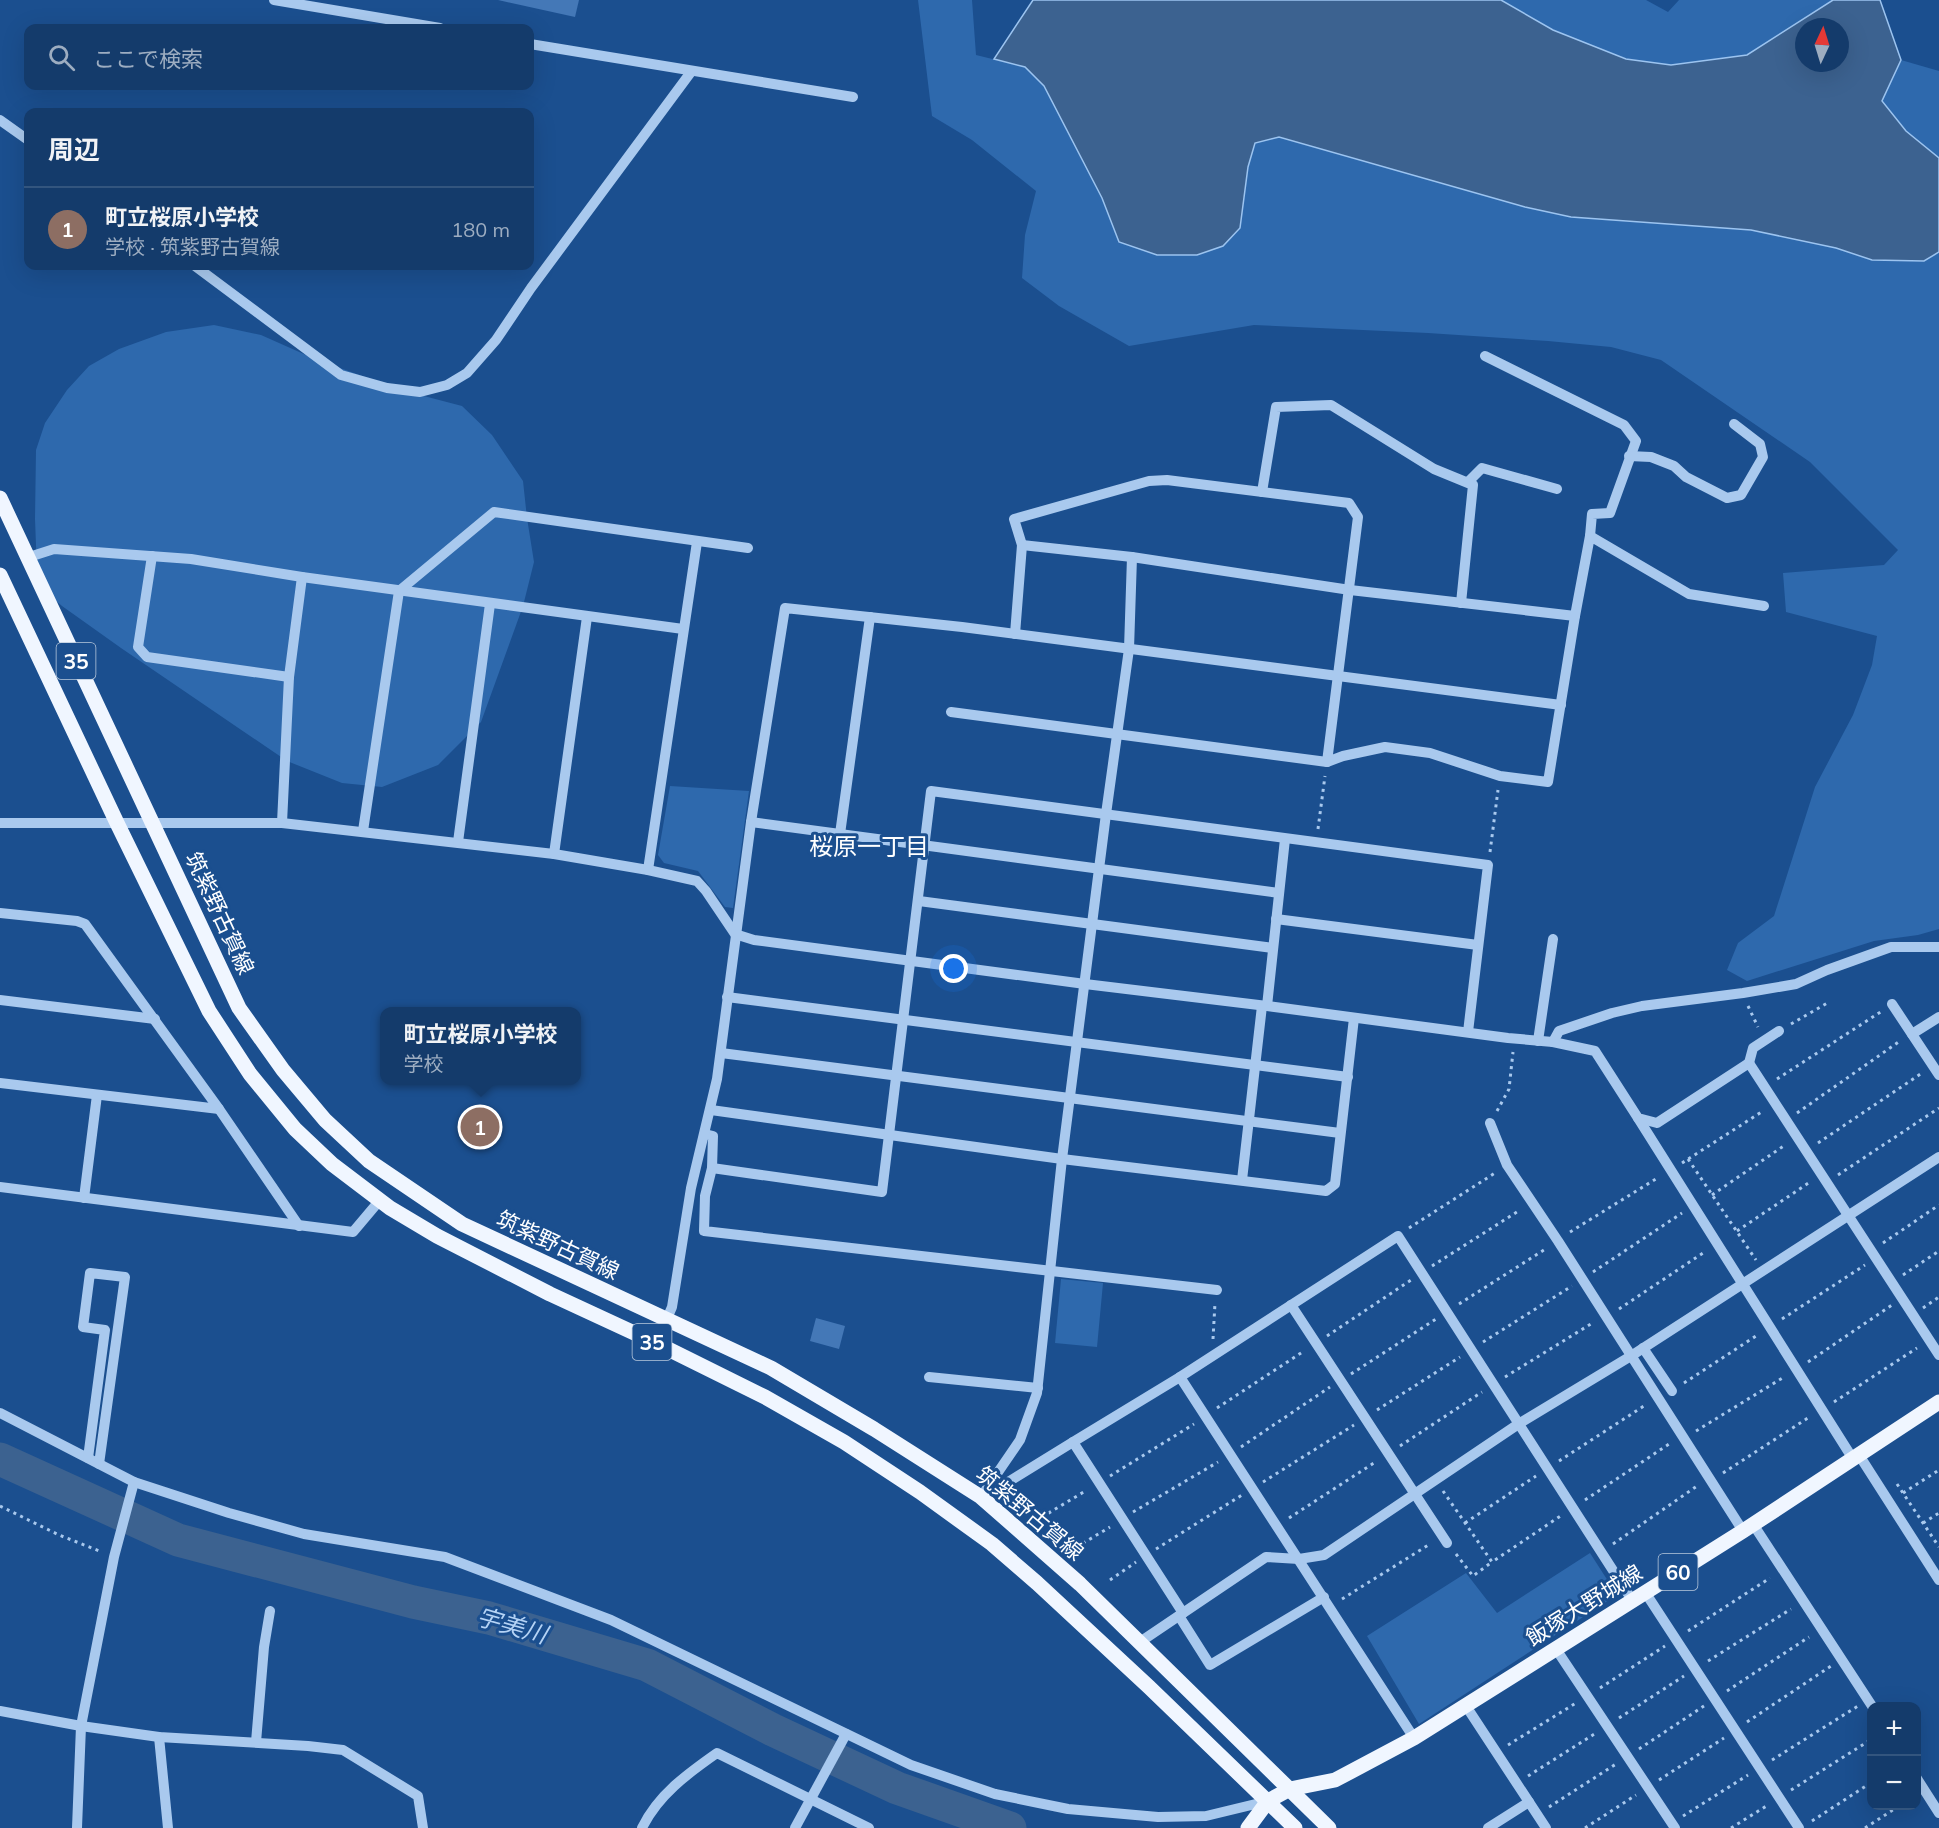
<!DOCTYPE html>
<html lang="ja">
<meta charset="utf-8">
<style>
:root{--surface:#143b6b;--page:#1d4271;--text:#f1f3f6;--muted:#9dadc1;--line:#33557e;--accent:#d6ab8b}
body{margin:0;font-family:Mulish,"Noto Sans JP",sans-serif;background:var(--page);color:var(--text)}
.controls{position:absolute;right:18px;bottom:18px;display:grid;overflow:hidden;border-radius:12px;box-shadow:0 6px 24px #0002}
.controls button{width:54px;height:54px;display:grid;place-items:center;padding:0;border:0;border-bottom:2px solid var(--line);background:var(--surface);color:var(--text);font:30px sans-serif}
.compass{position:absolute;left:1795px;top:18px;width:54px;height:54px;border-radius:50%;background:var(--surface);box-shadow:0 6px 24px #0002;rotate:4deg}
.you{position:absolute;left:954px;top:969px;width:21px;height:21px;margin:-15px;border:4px solid #fff;border-radius:50%;background:#1a73e8;box-shadow:0 0 0 9px #1a73e833}
.badge{display:grid;place-items:center;width:39px;height:39px;border-radius:50%;background:var(--accent);color:#fff;font-size:20px;font-weight:700}
.pin{position:absolute;translate:-50% -50%;border:3px solid #fff;box-shadow:0 2px 6px #0006}
.popup{position:absolute;left:380px;top:1007px;width:201px;height:78px;box-sizing:border-box;display:grid;place-content:center;border-radius:12px;background:var(--surface);filter:drop-shadow(0 2px 4px #0005);font-size:20px;white-space:nowrap;color:var(--muted)}
.popup b{font-size:22px;color:var(--text)}
.popup::after{content:'';position:absolute;left:50%;top:100%;margin-left:-12px;border:12px solid transparent;border-top-color:var(--surface)}
.list{margin:0;padding:0;list-style:none}
h2{display:flex;justify-content:space-between;align-items:center;height:78px;margin:0;padding:0 24px;font-size:26px}
h2 small{font-size:20px;font-weight:400;color:var(--muted)}
.list li{display:grid;grid-template-columns:39px 1fr auto;gap:18px;align-items:center;box-sizing:border-box;height:84px;padding:0 24px;border-top:2px solid var(--line)}
.list b{display:block;font-size:22px;white-space:nowrap}
.list p{margin:0;font-size:20px;white-space:nowrap;color:var(--muted)}
.list em{font-size:20px;font-style:normal;color:var(--muted)}
.icon{flex:none;width:33px;height:33px;fill:none;stroke:currentColor;stroke-width:2;stroke-linecap:round;stroke-linejoin:round}
.map{position:relative;flex:none;width:1939px;height:1828px;overflow:hidden}
.search{position:absolute;background:var(--surface);box-shadow:0 6px 24px #0002;left:24px;top:24px;width:510px;height:66px;display:flex;align-items:center;gap:15px;box-sizing:border-box;padding:0 21px;border-radius:12px;color:var(--muted);font-size:22px}
.panel{position:absolute;background:var(--surface);box-shadow:0 6px 24px #0002;left:24px;top:108px;width:510px;height:162px;border-radius:12px}
.map>svg:first-child{display:block}
.green{fill:#2e69ad}
.water{fill:#3c6290;stroke:#9cc4f0;stroke-width:1.5;fill-rule:evenodd}
.lines{fill:none;stroke-linecap:round;stroke-linejoin:round}
.river{stroke:#3c6290;stroke-width:33}
.building{fill:#4478b7}
.path{stroke:#a9c9ee;stroke-width:3;stroke-dasharray:3 4.5;stroke-linecap:butt}
.minor{stroke:#a9c9ee;stroke-width:10}
.major{stroke:#f0f6ff;stroke-width:15}
.labels{text-anchor:middle;dominant-baseline:central;stroke-width:6;stroke-linejoin:round;paint-order:stroke}
.shield{fill:#1b4f8f;stroke:#bbcadd;stroke-width:1.5}
.shield-label{font-size:21px;font-weight:bold;fill:#fff}
.street-label{font-size:22px;fill:#fff;stroke:#1b4f8f}
.neighbourhood-label{font-size:24px;fill:#fff;stroke:#1b4f8f}
.water-label{font-size:24px;font-style:italic;fill:#b5d3f5;stroke:#1b4f8f}
</style>
<div class="map">
<svg width="1939" height="1828" viewBox="0 0 1939 1828">
<rect width="100%" height="100%" fill="#1b4f8f"/>
<!-- green -->
<g class="green">
<polygon points="918,0 972,0 976,55 1025,67 1044,86 1102,198 1119,241 1240,228 1248,167 1255,143 1279,137 1525,207 1571,217 1751,230 1836,248 1872,260 1924,261 1939,252 1939,929 1918,935 1874,941 1747,981 1727,970 1738,943 1774,916 1815,787 1853,715 1872,665 1877,636 1786,612 1783,573 1884,565 1898,550 1810,462 1661,360 1611,347 1548,341 1428,333 1254,325 1129,346 1059,306 1022,278 1025,235 1036,191 972,140 932,116"/>
<polygon points="1501,0 1646,0 1668,12 1679,0 1833,0 1747,55 1671,66 1626,59 1553,30"/>
<polygon points="1901,60 1939,71 1939,158 1906,131 1882,101"/>
<polygon points="214,325 261,335 315,359 401,390 462,406 492,435 523,481 527,518 534,562 523,606 481,722 438,765 382,787 342,783 287,761 121,648 62,606 42,589 37,571 35,519 36,450 45,423 67,390 89,366 119,349 166,332"/>
<polygon points="670,786 749,791 733,908 725,907 698,871 664,863 658,855"/>
<polygon points="1061,1279 1103,1283 1097,1347 1055,1343"/>
<polygon points="1590,1553 1617,1595 1419,1724 1367,1636 1466,1573 1497,1613"/>
</g>
<!-- water -->
<path class="water" d="M1033,0H1501L1553,30L1626,59L1671,65L1747,55L1833,0H1880L1901,60L1882,101L1906,131L1939,158V252L1924,261L1872,260L1836,248L1751,230L1571,217L1525,207L1279,137L1255,143L1248,167L1240,228L1223,246L1197,255H1157L1119,242L1102,198L1044,86L1025,67L994,59ZM1804,27H1840V63H1804Z"/>
<g class="lines">
<!-- river -->
<polyline class="river" points="0,1459 178,1540 413,1602 489,1618 647,1665 773,1730 897,1788 1010,1828"/>
</g>
<!-- building -->
<g class="building">
<polygon points="498,0 579,0 575,17"/>
<polygon points="816,1318 845,1326 839,1349 810,1341"/>
</g>
<g class="lines">
<!-- path -->
<g class="path">
<polyline points="1318,829 1325,776"/>
<polyline points="1490,852 1498,790"/>
<polyline points="1748,1006 1758,1027"/>
<polyline points="1791,1024 1829,1002"/>
<polyline points="1777,1079 1882,1011"/>
<polyline points="1497,1111 1509,1089 1513,1052"/>
<polyline points="1797,1113 1900,1041"/>
<polyline points="1818,1143 1922,1073"/>
<polyline points="1688,1159 1756,1260"/>
<polyline points="1682,1163 1763,1111"/>
<polyline points="1838,1175 1939,1108"/>
<polyline points="1712,1195 1785,1145"/>
<polyline points="1409,1228 1495,1173"/>
<polyline points="1737,1231 1810,1182"/>
<polyline points="1570,1232 1659,1177"/>
<polyline points="1883,1243 1939,1205"/>
<polyline points="1432,1266 1520,1210"/>
<polyline points="1593,1272 1682,1213"/>
<polyline points="1903,1275 1939,1251"/>
<polyline points="1459,1304 1547,1248"/>
<polyline points="1923,1308 1939,1297"/>
<polyline points="1619,1309 1706,1251"/>
<polyline points="1782,1319 1865,1265"/>
<polyline points="1327,1336 1411,1280"/>
<polyline points="1213,1339 1215,1303"/>
<polyline points="1483,1342 1572,1286"/>
<polyline points="1808,1362 1892,1305"/>
<polyline points="1351,1374 1436,1319"/>
<polyline points="1505,1377 1594,1322"/>
<polyline points="1684,1383 1759,1334"/>
<polyline points="1834,1402 1917,1348"/>
<polyline points="1217,1408 1304,1351"/>
<polyline points="1377,1410 1460,1357"/>
<polyline points="1696,1431 1784,1377"/>
<polyline points="1400,1446 1482,1392"/>
<polyline points="1241,1447 1330,1387"/>
<polyline points="1559,1461 1647,1404"/>
<polyline points="1723,1473 1811,1416"/>
<polyline points="1110,1476 1194,1424"/>
<polyline points="1263,1482 1354,1425"/>
<polyline points="1897,1484 1939,1547"/>
<polyline points="1443,1491 1492,1562 1562,1515"/>
<polyline points="1903,1493 1939,1470"/>
<polyline points="1585,1500 1672,1442"/>
<polyline points="0,1506 59,1535 102,1552"/>
<polyline points="1133,1512 1218,1462"/>
<polyline points="1042,1517 1087,1490"/>
<polyline points="1289,1518 1377,1461"/>
<polyline points="1465,1523 1536,1476"/>
<polyline points="1923,1523 1939,1513"/>
<polyline points="1613,1544 1697,1486"/>
<polyline points="1156,1549 1242,1495"/>
<polyline points="1070,1551 1110,1527"/>
<polyline points="1456,1554 1473,1576 1492,1562"/>
<polyline points="1110,1580 1136,1562"/>
<polyline points="1342,1599 1430,1544"/>
<polyline points="1688,1631 1770,1578"/>
<polyline points="1708,1661 1791,1609"/>
<polyline points="1600,1688 1665,1646"/>
<polyline points="1727,1691 1809,1637"/>
<polyline points="1619,1718 1684,1676"/>
<polyline points="1747,1722 1831,1666"/>
<polyline points="1508,1745 1576,1703"/>
<polyline points="1639,1749 1704,1706"/>
<polyline points="1772,1760 1858,1706"/>
<polyline points="1528,1776 1596,1733"/>
<polyline points="1659,1780 1724,1738"/>
<polyline points="1791,1790 1872,1739"/>
<polyline points="1549,1807 1616,1764"/>
<polyline points="1683,1816 1748,1775"/>
<polyline points="1812,1821 1872,1782"/>
<polyline points="1585,1828 1636,1795"/>
<polyline points="1731,1828 1768,1805"/>
<polyline points="1865,1828 1899,1806"/>
</g>
<!-- minor -->
<g class="minor">
<polyline points="274,0 440,28"/>
<polyline points="530,44 853,97"/>
<polyline points="0,120 28,140"/>
<polyline points="195,266 341,375 387,388 420,392 447,385 467,373 496,340 531,288 691,72"/>
<polyline points="1485,356 1624,425 1636,441 1610,513 1592,514 1590,536"/>
<polyline points="1629,456 1651,457 1674,466 1686,477 1727,498 1741,495 1763,457 1760,444 1734,424"/>
<polyline points="1468,482 1482,468 1557,489"/>
<polyline points="1262,492 1276,407 1331,405 1434,469 1473,485 1461,603"/>
<polyline points="1022,545 1132,557 1350,590 1575,616"/>
<polyline points="152,556 138,647 147,657 289,677"/>
<polyline points="26,558 54,549 191,559 302,577 683,629"/>
<polyline points="1015,634 1022,545 1014,519 1149,481 1167,480 1349,503 1358,517 1327,762"/>
<polyline points="951,712 1327,762 1343,756 1385,747 1430,753 1500,776 1548,782 1575,616 1590,536 1689,594 1764,606"/>
<polyline points="751,822 1279,893"/>
<polyline points="0,823 282,823 554,854 648,870 697,881 706,891 735,934 754,940 1085,984 1267,1006 1508,1038 1553,1042 1595,1051 1638,1118 1657,1123 1749,1063 1939,1355"/>
<polyline points="282,823 289,677 302,577"/>
<polyline points="363,831 399,591 494,512 748,548"/>
<polyline points="840,834 870,617"/>
<polyline points="458,842 490,604"/>
<polyline points="554,854 587,617"/>
<polyline points="648,870 697,542"/>
<polyline points="919,901 1273,948"/>
<polyline points="0,913 77,921 85,924 219,1109 299,1226"/>
<polyline points="1276,919 1478,945"/>
<polyline points="727,997 1348,1077"/>
<polyline points="0,1000 155,1019"/>
<polyline points="1892,1004 1939,1075"/>
<polyline points="1267,1006 1285,839"/>
<polyline points="1912,1034 1939,1017"/>
<polyline points="1538,1041 1553,939"/>
<polyline points="1553,1042 1559,1031 1612,1013 1642,1006 1743,993 1796,984 1827,970 1891,947 1939,947"/>
<polyline points="721,1053 1340,1133"/>
<polyline points="1749,1063 1753,1048 1779,1031"/>
<polyline points="0,1083 219,1109"/>
<polyline points="711,1110 1062,1159 1326,1191 1335,1184 1354,1018"/>
<polyline points="1638,1118 1853,1459"/>
<polyline points="1490,1123 1507,1165 1558,1241 1743,1531"/>
<polyline points="705,1134 713,1136 712,1168 705,1196 704,1231 1217,1290"/>
<polyline points="712,1168 882,1192 931,791 1488,865 1468,1032"/>
<polyline points="1242,1180 1262,1006"/>
<polyline points="0,1187 353,1232 380,1200"/>
<polyline points="84,1198 97,1095"/>
<polyline points="1291,1305 1447,1543"/>
<polyline points="666,1321 672,1307 691,1188 717,1079 751,822 785,608 962,627 1561,705"/>
<polyline points="1643,1348 1672,1391"/>
<polyline points="929,1377 1038,1388"/>
<polyline points="1180,1377 1414,1738"/>
<polyline points="0,1413 134,1482 229,1513 304,1534 445,1557 611,1620 911,1765 995,1794 1068,1809 1158,1817 1206,1816 1268,1801"/>
<polyline points="1073,1442 1183,1613"/>
<polyline points="1859,1455 1939,1580"/>
<polyline points="88,1458 105,1330 83,1327 90,1273 125,1277 99,1464"/>
<polyline points="989,1486 1005,1484 1073,1442 1180,1377 1398,1236 1632,1600"/>
<polyline points="981,1497 1020,1440 1037,1393 1062,1159 1106,814 1129,649 1132,557"/>
<polyline points="1753,1524 1872,1706"/>
<polyline points="1645,1592 1799,1828"/>
<polyline points="1179,1616 1210,1665 1324,1597"/>
<polyline points="1140,1642 1266,1557 1299,1559 1324,1555 1520,1423 1631,1356 1939,1157"/>
<polyline points="1556,1649 1675,1828"/>
<polyline points="1466,1706 1546,1828"/>
<polyline points="0,1711 81,1726 159,1737 308,1746 343,1750 418,1796 423,1828"/>
<polyline points="159,1737 168,1828"/>
<polyline points="256,1742 264,1647 270,1611"/>
<polyline points="1916,1777 1939,1813"/>
<polyline points="77,1828 81,1726 114,1557 134,1482"/>
<path d="M642,1828C658,1795 687,1774 717,1753L869,1828"/>
<polyline points="795,1828 846,1734"/>
<polyline points="1488,1828 1529,1802"/>
</g>
<!-- major -->
<g class="major">
<polyline points="0,498 239,1008 283,1070 325,1120 369,1161 462,1224 771,1368 874,1429 981,1497 1080,1584 1329,1828"/>
<polyline points="0,575 117,823 209,1011 250,1074 295,1129 332,1164 390,1208 437,1236 550,1294 658,1344 765,1397 844,1442 920,1492 992,1544 1037,1583 1149,1687 1295,1828"/>
<polyline points="1248,1828 1268,1801 1290,1789 1335,1780 1414,1738 1743,1531 1939,1402"/>
</g>
</g>
<g class="labels">
<!-- shield labels -->
<g class="shield">
<rect x="56.5" y="643" width="39" height="36" rx="4.5"/>
<rect x="632.5" y="1324" width="39" height="36" rx="4.5"/>
<rect x="1658.5" y="1554" width="39" height="36" rx="4.5"/>
</g>
<g class="shield-label">
<text x="76" y="661">35</text>
<text x="652" y="1342">35</text>
<text x="1678" y="1572">60</text>
</g>
<!-- street labels -->
<g class="street-label">
<text transform="translate(220 913) rotate(65)">筑紫野古賀線</text>
<text transform="translate(558 1245) rotate(25)">筑紫野古賀線</text>
<text transform="translate(1030 1513) rotate(40)">筑紫野古賀線</text>
<text transform="translate(1584 1605) rotate(-32)">飯塚大野城線</text>
</g>
<!-- neighbourhood labels -->
<g class="neighbourhood-label">
<text x="869" y="846">桜原一丁目</text>
</g>
<!-- water labels -->
<g class="water-label">
<text transform="translate(512 1625) rotate(16)">宇美川</text>
</g>
</g>
</svg>
<div class="controls">
<button>+</button>
<button>−</button>
</div>
<svg class="compass" viewBox="-18 -18 36 36"><path d="M0-13l5 13h-10z" fill="#e53935"/><path d="M0 13l5-13h-10z" fill="#9dadc1"/></svg>
<div class="you"></div>
<div class="pin badge" style="left:480px;top:1127px;background:#8d6e63">1</div>
<div class="popup"><b>町立桜原小学校</b>学校</div>
<div class="search"><svg class="icon" aria-label="search" viewBox="0 0 24 24"><circle cx="10" cy="10" r="6"/><path d="M15 15l6 6"/></svg>ここで検索</div>
<section class="panel">
<h2>周辺<small></small></h2>
<ul class="list">
<li><span class="badge" style="background:#8d6e63">1</span><div><b>町立桜原小学校</b><p>学校 · 筑紫野古賀線</p></div><em>180 m</em></li>
</ul>
</section>
</div>
